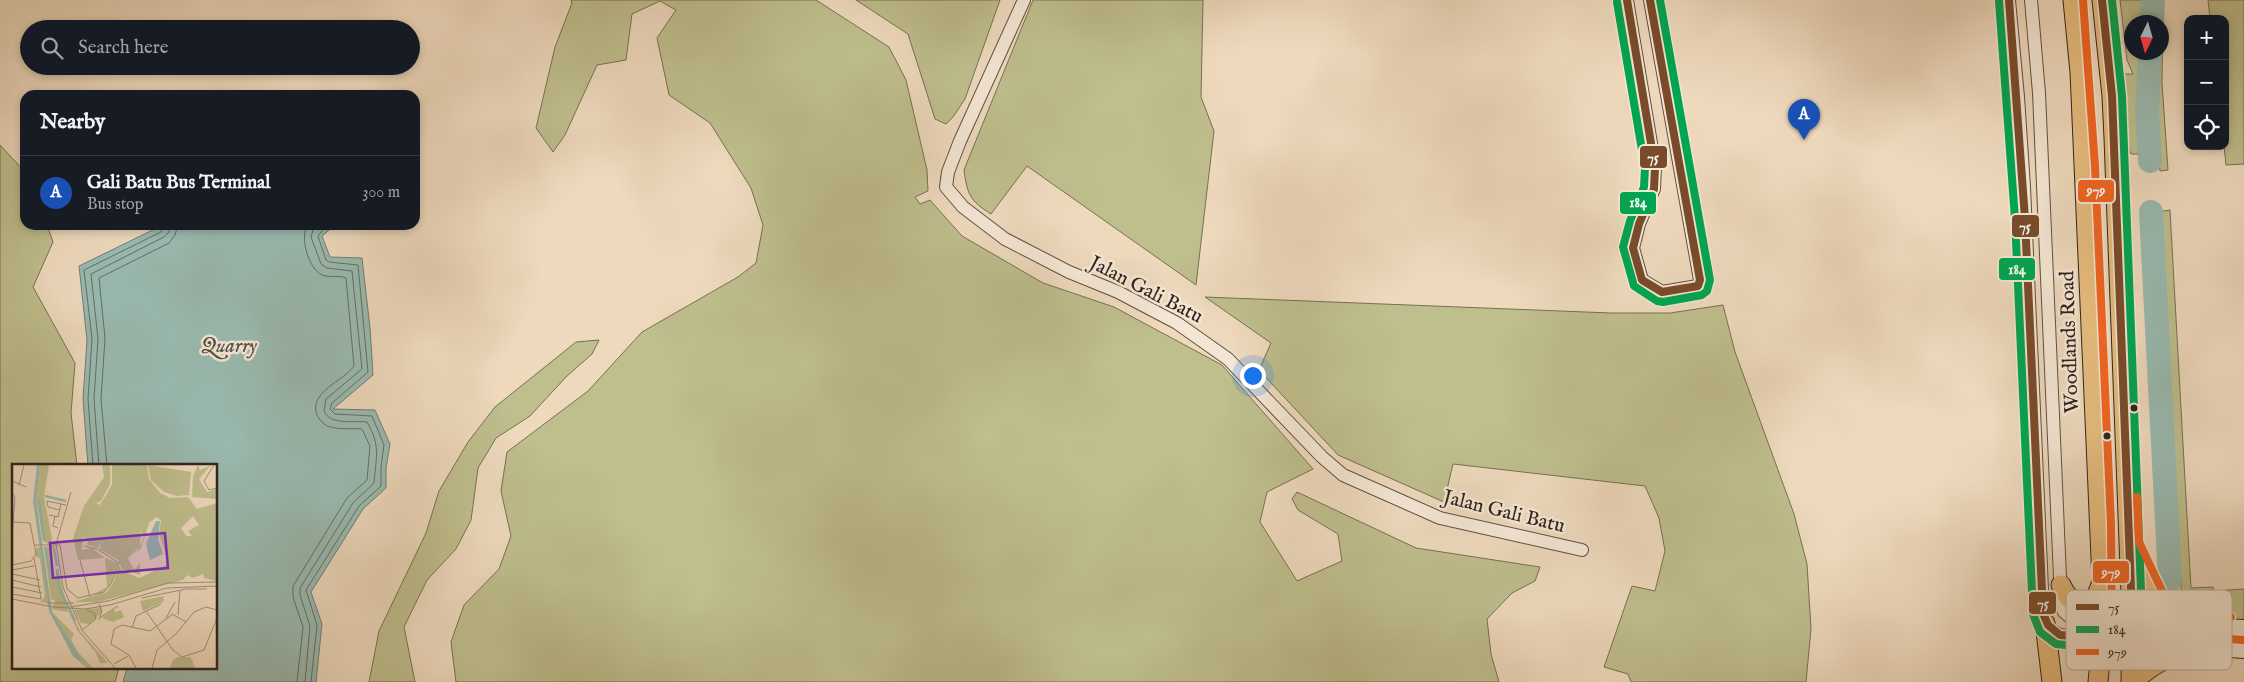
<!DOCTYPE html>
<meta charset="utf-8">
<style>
:root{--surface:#171b24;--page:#242831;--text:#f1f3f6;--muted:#9ea1a6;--line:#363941;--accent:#c59692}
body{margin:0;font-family:"IM FELL English",serif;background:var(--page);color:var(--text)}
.controls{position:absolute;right:15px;top:15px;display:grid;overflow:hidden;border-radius:10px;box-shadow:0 2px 8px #0003}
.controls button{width:45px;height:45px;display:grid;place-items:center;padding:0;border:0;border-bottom:1px solid var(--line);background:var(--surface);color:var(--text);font:25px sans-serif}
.compass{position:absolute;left:2124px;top:15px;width:45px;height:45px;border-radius:50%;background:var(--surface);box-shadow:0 2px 8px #0003;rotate:185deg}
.you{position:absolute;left:1252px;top:375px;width:18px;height:18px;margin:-12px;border:4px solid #fff;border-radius:50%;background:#1a73e8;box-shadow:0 0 0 8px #1a73e833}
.badge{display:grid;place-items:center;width:32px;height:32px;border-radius:50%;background:var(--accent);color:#fff;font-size:16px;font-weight:700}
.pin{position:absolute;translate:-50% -41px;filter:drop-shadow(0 1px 2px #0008)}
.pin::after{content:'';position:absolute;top:26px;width:18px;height:15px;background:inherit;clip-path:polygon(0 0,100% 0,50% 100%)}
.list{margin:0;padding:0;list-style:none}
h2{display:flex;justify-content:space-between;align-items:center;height:65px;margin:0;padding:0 20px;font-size:21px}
h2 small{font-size:16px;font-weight:400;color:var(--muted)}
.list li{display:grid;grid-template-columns:32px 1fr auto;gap:15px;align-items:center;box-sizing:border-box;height:75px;padding:0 20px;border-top:1px solid var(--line)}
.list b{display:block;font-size:19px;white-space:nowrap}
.list p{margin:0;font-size:16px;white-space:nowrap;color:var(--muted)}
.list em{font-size:16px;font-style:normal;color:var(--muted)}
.icon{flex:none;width:28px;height:28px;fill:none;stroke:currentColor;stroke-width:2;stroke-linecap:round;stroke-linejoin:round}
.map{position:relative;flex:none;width:2244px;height:682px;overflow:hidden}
.search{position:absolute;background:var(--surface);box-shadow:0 2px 8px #0003;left:20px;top:20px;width:400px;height:55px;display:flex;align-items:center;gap:12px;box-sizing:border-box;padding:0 18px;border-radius:28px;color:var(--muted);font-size:19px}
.panel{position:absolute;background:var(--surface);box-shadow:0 2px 8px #0003;left:20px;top:90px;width:400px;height:140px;border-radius:15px}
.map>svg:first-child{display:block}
.green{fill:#bfbe8d;stroke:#777054}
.water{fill:#99bab0;stroke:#6f7e75}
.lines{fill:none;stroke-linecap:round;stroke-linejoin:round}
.shore{stroke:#646e66;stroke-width:1}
.river{stroke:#99bab0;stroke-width:24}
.street-casing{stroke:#5f5044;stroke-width:14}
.secondary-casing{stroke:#2f231c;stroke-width:18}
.primary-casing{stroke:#2f231c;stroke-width:21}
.street{stroke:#f4e6d4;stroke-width:12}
.secondary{stroke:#f4e6d4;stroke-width:16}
.primary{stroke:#e7bc7e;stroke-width:19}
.bus-1-casing{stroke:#f4e6d4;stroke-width:11}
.bus-2-casing{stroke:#f4e6d4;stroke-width:11}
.bus-3-casing{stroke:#f4e6d4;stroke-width:11}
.bus-1{stroke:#7a4b2a;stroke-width:8}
.bus-2{stroke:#00a651;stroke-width:8}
.bus-3{stroke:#f26522;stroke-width:8}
.bus-dot{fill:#2f231c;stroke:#f4e6d4;stroke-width:2}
.labels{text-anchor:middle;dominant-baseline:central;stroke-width:5;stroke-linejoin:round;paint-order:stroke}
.street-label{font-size:20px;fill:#2f231c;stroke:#f4e6d4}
.water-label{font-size:21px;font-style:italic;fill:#4f5048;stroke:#f4e6d4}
.inset-river{fill:none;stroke:#99bab0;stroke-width:2.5}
.inset-road{fill:none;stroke:#a2907d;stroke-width:1}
.view{fill:#7b2cbf;fill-opacity:0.15;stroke:#7b2cbf;stroke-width:2.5}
.inset-edge{fill:none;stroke:#2f231c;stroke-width:2.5}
.key{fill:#f4e6d4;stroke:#b9ac9d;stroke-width:1}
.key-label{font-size:14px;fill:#2f231c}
.line-badge{stroke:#f4e6d4;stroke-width:2}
.badge-label{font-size:14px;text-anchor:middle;font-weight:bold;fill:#fff}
</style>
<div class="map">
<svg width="2244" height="682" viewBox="0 0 2244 682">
<rect width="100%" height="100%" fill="#eed9bd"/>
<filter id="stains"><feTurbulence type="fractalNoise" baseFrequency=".004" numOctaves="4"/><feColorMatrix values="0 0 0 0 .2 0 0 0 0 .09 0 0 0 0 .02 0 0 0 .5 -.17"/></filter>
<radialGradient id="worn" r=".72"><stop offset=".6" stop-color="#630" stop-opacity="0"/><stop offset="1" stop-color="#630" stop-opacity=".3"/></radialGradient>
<!-- green -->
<g class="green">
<polygon points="571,0 816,0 889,47 906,80 927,170 928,191 915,197 920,204 930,200 962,236 1043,283 1114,307 1222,365 1313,469 1267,492 1260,522 1297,581 1342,561 1338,534 1298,510 1292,499 1297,492 1416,548 1540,567 1535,581 1512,593 1487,619 1491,654 1499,682 456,682 451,642 464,605 499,569 511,536 501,491 507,452 588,391 642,332 738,277 756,263 763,225 751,188 710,123 669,95 657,38 676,10 660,1 632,14 626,60 597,65 565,135 553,152 536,128 555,47 572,3"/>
<polygon points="856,0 1000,0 965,99 953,117 946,124 935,119 908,34"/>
<path d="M1033,0H1203L1201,97L1214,131L1196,285L1027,166L991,214C970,201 967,194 964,170Z"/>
<polygon points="2120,0 2147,0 2145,22 2132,22 2132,52 2144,53 2141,110 2144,154 2131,154 2126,140 2123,74 2133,74 2127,60"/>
<polygon points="2158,0 2163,0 2162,83 2168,170 2160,171 2159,162 2156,162 2154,110 2156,53 2162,52 2162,22 2157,22"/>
<polygon points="2208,0 2244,0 2244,164 2226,165 2224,146 2225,19 2210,19"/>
<polygon points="0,145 25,172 25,225 47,225 53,242 33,287 75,363 71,413 77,466 14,466 14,668 119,668 115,682 0,682"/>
<polygon points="2170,210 2191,588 2213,587 2214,591 2244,589 2244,621 2196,619 2166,605 2181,593 2181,580 2175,580 2158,212"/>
<polygon points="1205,297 1611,313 1670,313 1723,305 1735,352 1794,514 1807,564 1811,629 1806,682 1631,682 1628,674 1604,667 1632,586 1655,591 1665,551 1659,518 1645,486 1453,464 1444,502 1338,455 1259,370 1271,343"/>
<polygon points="599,340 592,354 566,377 530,416 496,438 478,468 471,520 456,549 427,580 404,627 415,682 369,682 379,631 426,533 439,491 468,442 495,407 576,342"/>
</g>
<!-- water -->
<polygon class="water" points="163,225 335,225 322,236 330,257 362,258 370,328 373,375 333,409 375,410 390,444 386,468 386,488 363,509 311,592 322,624 316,682 123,682 127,668 216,668 216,466 88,466 83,399 87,340 79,266"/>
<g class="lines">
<!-- shore -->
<g class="shore">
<polyline points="93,466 88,399 92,339 84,270 161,232 164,225"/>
<polyline points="99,466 94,399 98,339 91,274 164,237 169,232 170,225"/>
<polyline points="107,466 101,399 105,338 99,278 169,243 175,235 178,225"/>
<path d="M297,682L303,627L293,597V586L347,498L367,480L370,446L362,429C352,428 341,430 331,427C325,426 320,421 317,415C308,392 344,381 354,366L346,278C339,275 330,278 322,275C308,268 300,238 307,225"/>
<path d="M305,682L310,626L300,595V588L353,503L374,483C376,457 381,446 367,422C354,420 330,426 324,411L326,399L362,369L352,271L327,268L321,264L311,237L313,230L318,225"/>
<polyline points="311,682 317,625 306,590 359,506 381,486 381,467 384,445 372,416 335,414 330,409 332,403 368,372 358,265 329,262 326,260 318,236 327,225"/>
</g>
<!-- river -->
<g class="river">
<polyline points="2152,22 2153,0"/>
<polyline points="2150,161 2147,112 2150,52"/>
<polyline points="2151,212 2170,580"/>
</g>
<defs>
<g id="street">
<polyline points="1024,0 960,141 948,172 946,187 963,207 1005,239 1069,272 1118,292 1177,323 1228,359 1322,457 1343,475 1440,518 1582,550"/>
<polyline points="1627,0 1655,167 1654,189 1639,224 1633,248 1642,280 1662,292 1698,286 1700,280 1650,0"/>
<path d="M2009,0L2018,97L2024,187L2043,611C2045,623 2048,630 2060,635L2102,640"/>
<polyline points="2031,0 2039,93 2061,600 2064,612 2071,618 2103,621"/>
</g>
<g id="secondary">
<polyline points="2103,621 2244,628"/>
<polyline points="2102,640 2244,650"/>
</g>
<g id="primary">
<polyline points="2073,0 2080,72 2102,581 2102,640 2098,682"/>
<polyline points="2102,0 2112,96 2114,138 2132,623 2131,682"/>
<path d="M2133,552C2149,588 2153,610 2193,625"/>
<path d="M2061,585C2067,598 2082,616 2095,598C2098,594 2100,587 2102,582"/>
<polyline points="2045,623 2052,682"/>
<path d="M2133,682C2149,666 2173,654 2194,646"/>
</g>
</defs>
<!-- street casing -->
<use href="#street" class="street-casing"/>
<!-- secondary casing -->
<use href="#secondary" class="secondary-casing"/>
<!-- primary casing -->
<use href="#primary" class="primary-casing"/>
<!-- street -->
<use href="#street" class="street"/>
<!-- secondary -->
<use href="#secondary" class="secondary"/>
<!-- primary -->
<use href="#primary" class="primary"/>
<defs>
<g id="bus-1">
<polyline points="1627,0 1655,167 1654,189 1639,224 1633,248 1642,280 1662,292 1698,286 1700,280 1650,0"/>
<polyline points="2009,0 2025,219 2043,613 2048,625 2060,635 2133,642 2112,96 2102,0"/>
</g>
<g id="bus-2">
<polyline points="1999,1 2015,219 2033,614 2040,632 2056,644 2133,652 2140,649 2143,642 2122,96 2112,0"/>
<polyline points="1617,2 1645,168 1644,187 1630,221 1623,247 1634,286 1657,301 1663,302 1702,295 1707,291 1710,280 1660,0"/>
</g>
<g id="bus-3">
<polyline points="2083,0 2095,166 2111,524 2112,631 2244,640"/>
<polyline points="2137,497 2139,542 2164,595 2180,609 2195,615 2231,617"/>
</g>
</defs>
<!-- bus-1 casing -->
<use href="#bus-1" class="bus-1-casing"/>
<!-- bus-2 casing -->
<use href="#bus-2" class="bus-2-casing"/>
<!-- bus-3 casing -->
<use href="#bus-3" class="bus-3-casing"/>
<!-- bus-1 -->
<use href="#bus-1" class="bus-1"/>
<!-- bus-2 -->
<use href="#bus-2" class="bus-2"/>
<!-- bus-3 -->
<use href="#bus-3" class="bus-3"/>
</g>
<!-- markers -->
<g class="bus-dot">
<circle cx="2134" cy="408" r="4.5"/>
<circle cx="2107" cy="436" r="4.5"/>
</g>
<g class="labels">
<!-- street labels -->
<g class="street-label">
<text transform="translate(1146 290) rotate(27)">Jalan Gali Batu</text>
<text transform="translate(2070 342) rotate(-92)">Woodlands Road</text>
<text transform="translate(1504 512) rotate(14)">Jalan Gali Batu</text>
</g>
<!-- water labels -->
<g class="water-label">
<text x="229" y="346">Quarry</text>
</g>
</g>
<!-- overview -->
<g transform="translate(12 464)">
<rect width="205" height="205" fill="#eed9bd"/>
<path d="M28,1H37L32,33L41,80L40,75L37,80L31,77L24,35ZM90,1H98V20L89,37L84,39L88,41L100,21V1H135L137,15L148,29L158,34L176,33L185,45L205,39V117L192,114L191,110L181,114L175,111L171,116L85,138H62L95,128L101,119L107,101L109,106L127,114L157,100L147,70L149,56L144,53L137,59L129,85L124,89L128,83L132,73L129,67L128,83L116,94L122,106L128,99V111L110,105L106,96L87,85L89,83L87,80V84L75,81L76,75L71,73L70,86L80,84L93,94L66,96L61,74L72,42L92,13ZM181,52L187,61L176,67L180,72H174L169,64ZM136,1L179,8L177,31L165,32L152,28L139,16ZM186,1L188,6L199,1L187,15L195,28L205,25V35L180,33L181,12ZM42,82L45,102L41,84H38L39,105L43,114L46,105L56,148L40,145L43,136H39L32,83ZM28,83L32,110L36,139L28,138L33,132L28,94L24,93V84ZM93,94L106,99L97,123L88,130L80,131L95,123ZM152,132L151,138L131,147L128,137ZM89,144V149L78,160L69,159L62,146ZM102,145L103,148L109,146L112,153L101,158L90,154ZM56,146H58L68,167L96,199H89L90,204L84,189L65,166ZM41,149L62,170L59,175L65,187L81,204H75L64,190ZM166,193H179L183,204H158L161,196Z" fill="#bfbe8d" fill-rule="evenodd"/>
<path d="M25,1H28L24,36L40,148L75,204L61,192L37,147L21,37ZM144,57H148L146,75L151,90L138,96L134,80Z" fill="#99bab0"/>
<path class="inset-river" d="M33,32L54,37M27,36L32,76M33,83L39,116M42,84L45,102M45,105L47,123L63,157"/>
<path class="inset-road" d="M202,1L192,17L197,26L205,24M0,17L14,23M7,21L12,1M59,28L44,80L51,123L70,166M0,29L3,33L0,73M48,46L36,43L35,37L54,41M37,51L46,53L49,40M43,52L41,62L46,64M0,58L18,59L24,90L19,97L0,101M23,81H48L55,125L66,134L92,128L99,120L107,99L85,85L72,82M68,96L78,133M0,106L22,102M0,110L28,116M0,116L29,123M0,123L30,129M0,130L29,135L22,94M130,134L174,125H195M0,135L41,143L73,145L98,141L155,124L205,122M35,139H62M58,143L96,137L156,119L205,118M75,146L82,149L84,155L70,166L103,204M134,147L161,186L170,193L192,186L205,154M160,150L174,158M166,151L168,126M89,153L106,142M154,154L163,138M87,156L90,147L87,140M120,164L124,152L149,140M102,200L116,192M124,204L117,191L99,180L102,165L110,161L138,167L161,150M140,204L145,186L164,170L182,148L194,143L205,146"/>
<path class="view" d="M153,69L156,104L41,114L38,79Z"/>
<rect width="205" height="205" class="inset-edge"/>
</g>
<!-- legend -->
<rect x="2066" y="590" width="166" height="80" rx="8" class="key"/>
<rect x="2076" y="604" width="23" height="6" fill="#7a4b2a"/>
<rect x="2076" y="626" width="23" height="7" fill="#00a651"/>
<rect x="2076" y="649" width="23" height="6" fill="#f26522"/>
<g class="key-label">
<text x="2108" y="612">75</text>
<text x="2108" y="634">184</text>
<text x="2108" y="657">979</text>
</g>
<g class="line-badge">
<rect x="1639" y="145" width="29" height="24" rx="5" fill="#7a4b2a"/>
<rect x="2077" y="179" width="38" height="24" rx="5" fill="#f26522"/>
<rect x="1619" y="191" width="38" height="24" rx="5" fill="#00a651"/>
<rect x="2011" y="214" width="29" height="24" rx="5" fill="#7a4b2a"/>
<rect x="1998" y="257" width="38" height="24" rx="5" fill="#00a651"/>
<rect x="2092" y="560" width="38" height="24" rx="5" fill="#f26522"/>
<rect x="2028" y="591" width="29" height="24" rx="5" fill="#7a4b2a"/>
</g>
<g class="badge-label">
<text x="1653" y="162">75</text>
<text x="2096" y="195">979</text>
<text x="1638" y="207">184</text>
<text x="2025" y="231">75</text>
<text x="2017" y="274">184</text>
<text x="2111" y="577">979</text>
<text x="2043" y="608">75</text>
</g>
<rect width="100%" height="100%" filter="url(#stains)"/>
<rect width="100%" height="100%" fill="url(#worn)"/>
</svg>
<div class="controls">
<button>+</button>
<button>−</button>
<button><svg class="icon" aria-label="locate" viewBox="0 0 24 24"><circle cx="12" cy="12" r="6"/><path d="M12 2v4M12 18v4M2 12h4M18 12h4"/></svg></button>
</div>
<svg class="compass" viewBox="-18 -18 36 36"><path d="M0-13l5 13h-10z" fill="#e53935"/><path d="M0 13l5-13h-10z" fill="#9ea1a6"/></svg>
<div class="you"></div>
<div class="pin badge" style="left:1804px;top:140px;background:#1a4fb4">A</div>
<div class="search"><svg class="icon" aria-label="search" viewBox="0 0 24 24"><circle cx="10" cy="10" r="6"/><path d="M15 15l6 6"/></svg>Search here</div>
<section class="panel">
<h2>Nearby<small></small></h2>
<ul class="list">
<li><span class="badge" style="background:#1a4fb4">A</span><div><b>Gali Batu Bus Terminal</b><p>Bus stop</p></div><em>300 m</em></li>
</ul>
</section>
</div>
